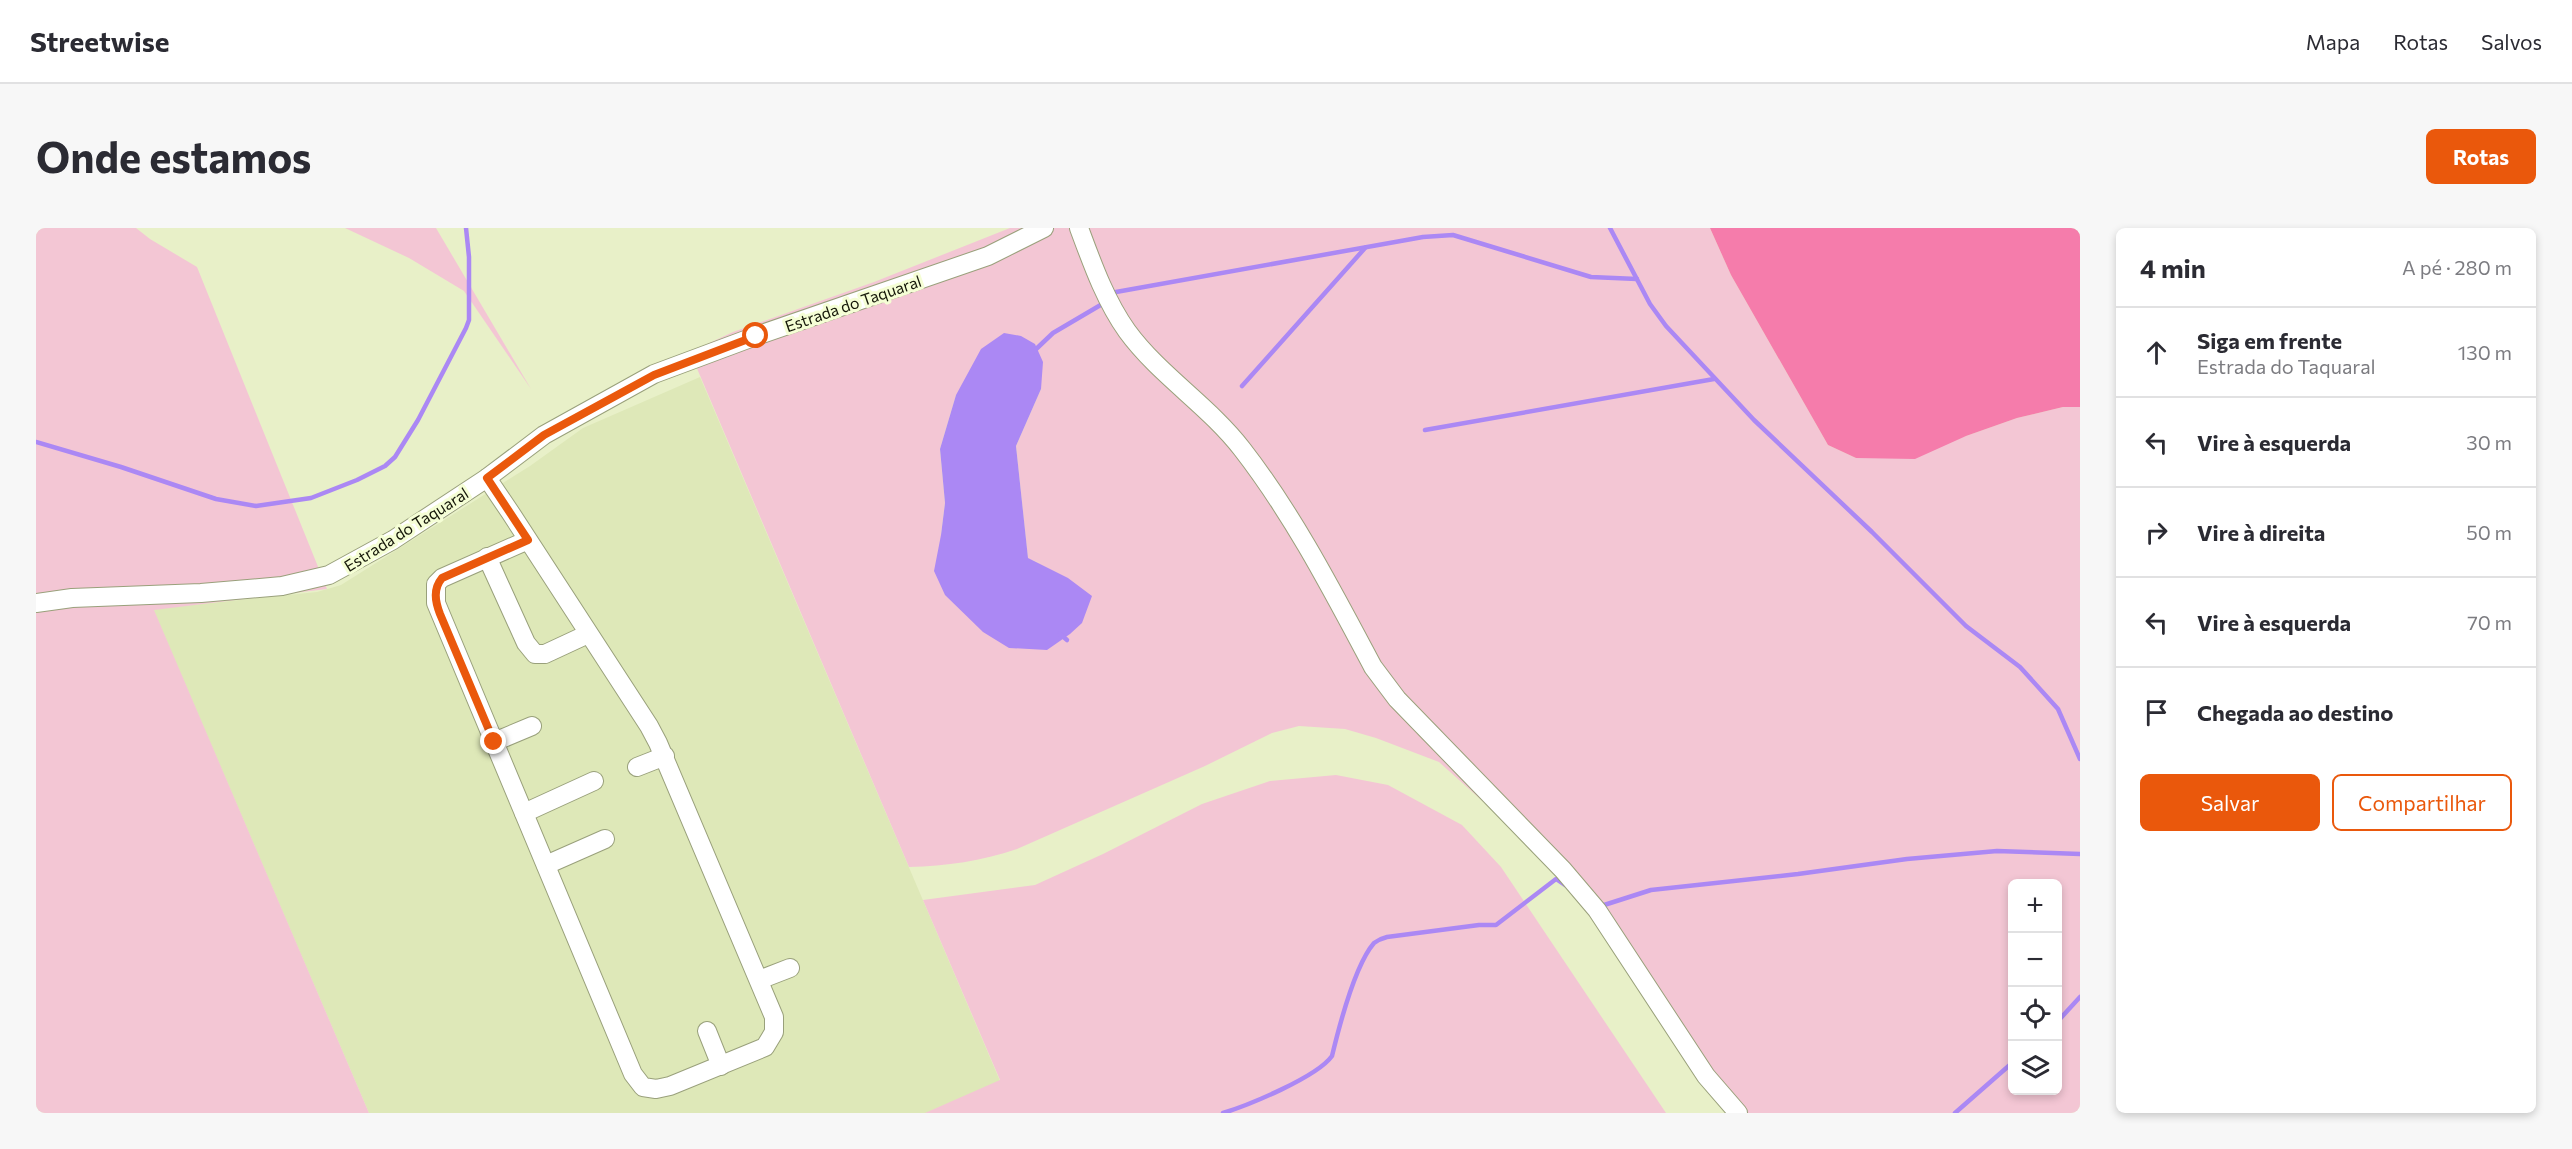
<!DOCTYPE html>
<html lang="pt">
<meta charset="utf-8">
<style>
:root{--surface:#fff;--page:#f7f7f7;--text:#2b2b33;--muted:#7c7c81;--line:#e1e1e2;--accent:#ea580c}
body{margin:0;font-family:Commissioner,sans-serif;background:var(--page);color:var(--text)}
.controls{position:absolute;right:18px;bottom:18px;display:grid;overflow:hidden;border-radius:9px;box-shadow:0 3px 9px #0003}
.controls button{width:54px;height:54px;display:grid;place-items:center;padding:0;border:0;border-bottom:2px solid var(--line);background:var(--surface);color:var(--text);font:30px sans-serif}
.stop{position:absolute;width:18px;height:18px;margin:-14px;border:4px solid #ea580c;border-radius:50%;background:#fff}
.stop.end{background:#ea580c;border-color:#fff;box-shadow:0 2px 6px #0008}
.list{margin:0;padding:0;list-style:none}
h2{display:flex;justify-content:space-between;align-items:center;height:78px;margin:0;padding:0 24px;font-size:26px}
h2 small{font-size:20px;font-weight:400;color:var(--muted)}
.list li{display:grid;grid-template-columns:39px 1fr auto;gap:18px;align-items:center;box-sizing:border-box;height:90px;padding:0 24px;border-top:2px solid var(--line)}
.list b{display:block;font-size:22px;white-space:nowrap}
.list p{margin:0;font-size:20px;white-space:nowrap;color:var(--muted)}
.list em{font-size:20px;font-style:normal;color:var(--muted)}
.actions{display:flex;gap:12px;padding:18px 24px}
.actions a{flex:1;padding:14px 0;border:2px solid var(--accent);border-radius:9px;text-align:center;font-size:21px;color:var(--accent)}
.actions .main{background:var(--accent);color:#fff}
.icon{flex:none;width:33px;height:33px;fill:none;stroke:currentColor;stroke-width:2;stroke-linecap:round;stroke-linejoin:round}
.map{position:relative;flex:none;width:2044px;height:885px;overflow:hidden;border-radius:9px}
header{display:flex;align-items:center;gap:36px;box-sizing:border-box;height:84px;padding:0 30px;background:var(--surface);border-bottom:2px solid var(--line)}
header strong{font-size:28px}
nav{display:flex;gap:33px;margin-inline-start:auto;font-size:21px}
.intro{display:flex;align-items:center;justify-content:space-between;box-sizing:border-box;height:144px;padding:0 36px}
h1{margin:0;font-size:42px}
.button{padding:15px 27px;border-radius:9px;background:var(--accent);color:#fff;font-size:21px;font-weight:700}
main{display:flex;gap:36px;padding:0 36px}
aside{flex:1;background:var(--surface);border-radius:9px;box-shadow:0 3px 9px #0003}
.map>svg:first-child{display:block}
.built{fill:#dee8b8}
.green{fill:#f3c6d4;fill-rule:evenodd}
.forest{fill:#f57cab}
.water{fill:#ab88f4}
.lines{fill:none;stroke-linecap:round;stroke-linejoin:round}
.stream{stroke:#ab88f4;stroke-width:4.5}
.minor-casing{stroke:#99a07b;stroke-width:20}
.minor{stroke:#fff;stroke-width:18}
.route{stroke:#ea580c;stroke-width:8}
.labels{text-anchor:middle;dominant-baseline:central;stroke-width:6;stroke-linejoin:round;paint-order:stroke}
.street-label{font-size:16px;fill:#141608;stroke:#f5fed5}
</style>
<header>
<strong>Streetwise</strong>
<nav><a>Mapa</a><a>Rotas</a><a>Salvos</a></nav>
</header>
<div class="intro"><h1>Onde estamos</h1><a class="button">Rotas</a></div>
<main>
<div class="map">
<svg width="2044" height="885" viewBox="0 0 2044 885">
<rect width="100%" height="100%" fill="#e8f0c8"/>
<!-- built -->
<polygon class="built" points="664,149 964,853 890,885 333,885 117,381 281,364 305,357 494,238 547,200"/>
<!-- green -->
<g class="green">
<polygon points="0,0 100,0 114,11 161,39 291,361 118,382 333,885 0,885"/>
<polygon points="309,0 400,0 495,161 428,63 373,30"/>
<path d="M974,0H1674L1695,47L1792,217L1820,230L1930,208L1981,190L2027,179H2044V885H1692L1573,713L1501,622L1403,534L1340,510L1309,501L1263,498L1236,505L1169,538L981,621C945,633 911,638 873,639L654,124L697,104L838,54ZM1005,161L980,218L992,331L1008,336L905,307L909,275L904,221L920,167ZM1976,656H2022V862H1976Z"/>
<polygon points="1300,547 1352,557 1426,597 1465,639 1630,885 889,885 964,852 887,672 999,657 1067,626 1166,576 1234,553"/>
</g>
<!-- forest -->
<polygon class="forest" points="1674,0 2044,0 2044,179 2027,179 1981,190 1930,208 1879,231 1820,230 1792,217 1695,47"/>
<!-- water -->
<polygon class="water" points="968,105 985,108 999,116 1007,134 1005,161 980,218 992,330 1032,350 1056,368 1046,395 1034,406 1011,422 973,420 947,404 909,367 898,343 905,307 909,275 904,221 920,167 945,121"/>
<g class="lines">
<!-- stream -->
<g class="stream">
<polyline points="1574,0 1614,76 1630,98 1718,192 1836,304 1930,398 1984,439 2022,481 2044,531"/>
<polyline points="1077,67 1080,64 1387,9 1417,7 1555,49 1601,51"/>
<polyline points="997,124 1017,105 1068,75"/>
<polyline points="1206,158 1329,20"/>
<polyline points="1389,202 1678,151"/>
<polyline points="0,214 85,239 180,271 220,278 275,270 321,252 349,238 359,229 382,192 430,100 433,92 433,29 430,0"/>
<polyline points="1024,406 1031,412"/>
<polyline points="1565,678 1615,662 1762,646 1871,631 1961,623 2044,626"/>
<polyline points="2022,793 2044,769"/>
<path d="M1187,885C1213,877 1281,849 1296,828C1303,799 1319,737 1338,715C1342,712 1347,710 1351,709L1443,697H1460L1520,651L1529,657"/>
<polyline points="1919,885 1976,835"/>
</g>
<defs>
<g id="minor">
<path d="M1043,0C1056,35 1069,72 1091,103C1123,147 1173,178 1206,221C1258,288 1297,364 1337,439L1361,471L1527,642L1561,682L1670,848L1702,885"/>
<polyline points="451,250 474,284 613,498 622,515 738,789 738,804 729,819 634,858 620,861 607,859 597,846 400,375 400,356 406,350 492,312"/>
<polyline points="451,329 490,415 499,426 509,426 552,406"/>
<polyline points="0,375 36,370 165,365 246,358 293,347 357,312 451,250 508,207 618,146 720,108 952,28 1008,0"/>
<polyline points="458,514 496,498"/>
<polyline points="601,539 629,528"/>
<polyline points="488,585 558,553"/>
<polyline points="510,637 569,611"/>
<polyline points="723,752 754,740"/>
<polyline points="671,803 685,838"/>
</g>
</defs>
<!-- minor casing -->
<use href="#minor" class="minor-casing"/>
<!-- minor -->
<use href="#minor" class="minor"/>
</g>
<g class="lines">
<!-- route -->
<path class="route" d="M458,514L404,386C399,373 397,361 406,350L492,312L451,250L508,207L618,147L720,108"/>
</g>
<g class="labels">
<!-- street labels -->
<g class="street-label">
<text transform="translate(817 75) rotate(-19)">Estrada do Taquaral</text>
<text transform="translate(370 301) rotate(-32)">Estrada do Taquaral</text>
</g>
</g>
</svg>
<div class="controls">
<button>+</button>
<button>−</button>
<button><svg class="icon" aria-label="locate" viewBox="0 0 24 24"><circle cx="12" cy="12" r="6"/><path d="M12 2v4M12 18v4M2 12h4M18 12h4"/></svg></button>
<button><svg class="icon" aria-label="layers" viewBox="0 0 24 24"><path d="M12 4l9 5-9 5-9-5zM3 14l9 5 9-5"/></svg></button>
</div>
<div class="stop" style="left:720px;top:108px"></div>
<div class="stop end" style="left:458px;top:514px"></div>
</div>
<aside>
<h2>4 min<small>A pé · 280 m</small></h2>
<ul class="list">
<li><svg class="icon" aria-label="ahead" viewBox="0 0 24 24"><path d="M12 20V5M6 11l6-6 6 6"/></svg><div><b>Siga em frente</b><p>Estrada do Taquaral</p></div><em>130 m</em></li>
<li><svg class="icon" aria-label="left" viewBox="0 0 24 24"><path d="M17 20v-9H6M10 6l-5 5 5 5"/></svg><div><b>Vire à esquerda</b></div><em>30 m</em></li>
<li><svg class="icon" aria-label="right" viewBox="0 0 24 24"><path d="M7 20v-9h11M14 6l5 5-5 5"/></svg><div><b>Vire à direita</b></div><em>50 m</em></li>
<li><svg class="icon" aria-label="left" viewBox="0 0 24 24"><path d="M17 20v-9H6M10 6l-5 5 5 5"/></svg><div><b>Vire à esquerda</b></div><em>70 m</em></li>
<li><svg class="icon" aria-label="arrive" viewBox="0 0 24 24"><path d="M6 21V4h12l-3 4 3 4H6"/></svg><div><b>Chegada ao destino</b></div></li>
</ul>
<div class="actions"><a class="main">Salvar</a><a>Compartilhar</a></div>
</aside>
</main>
